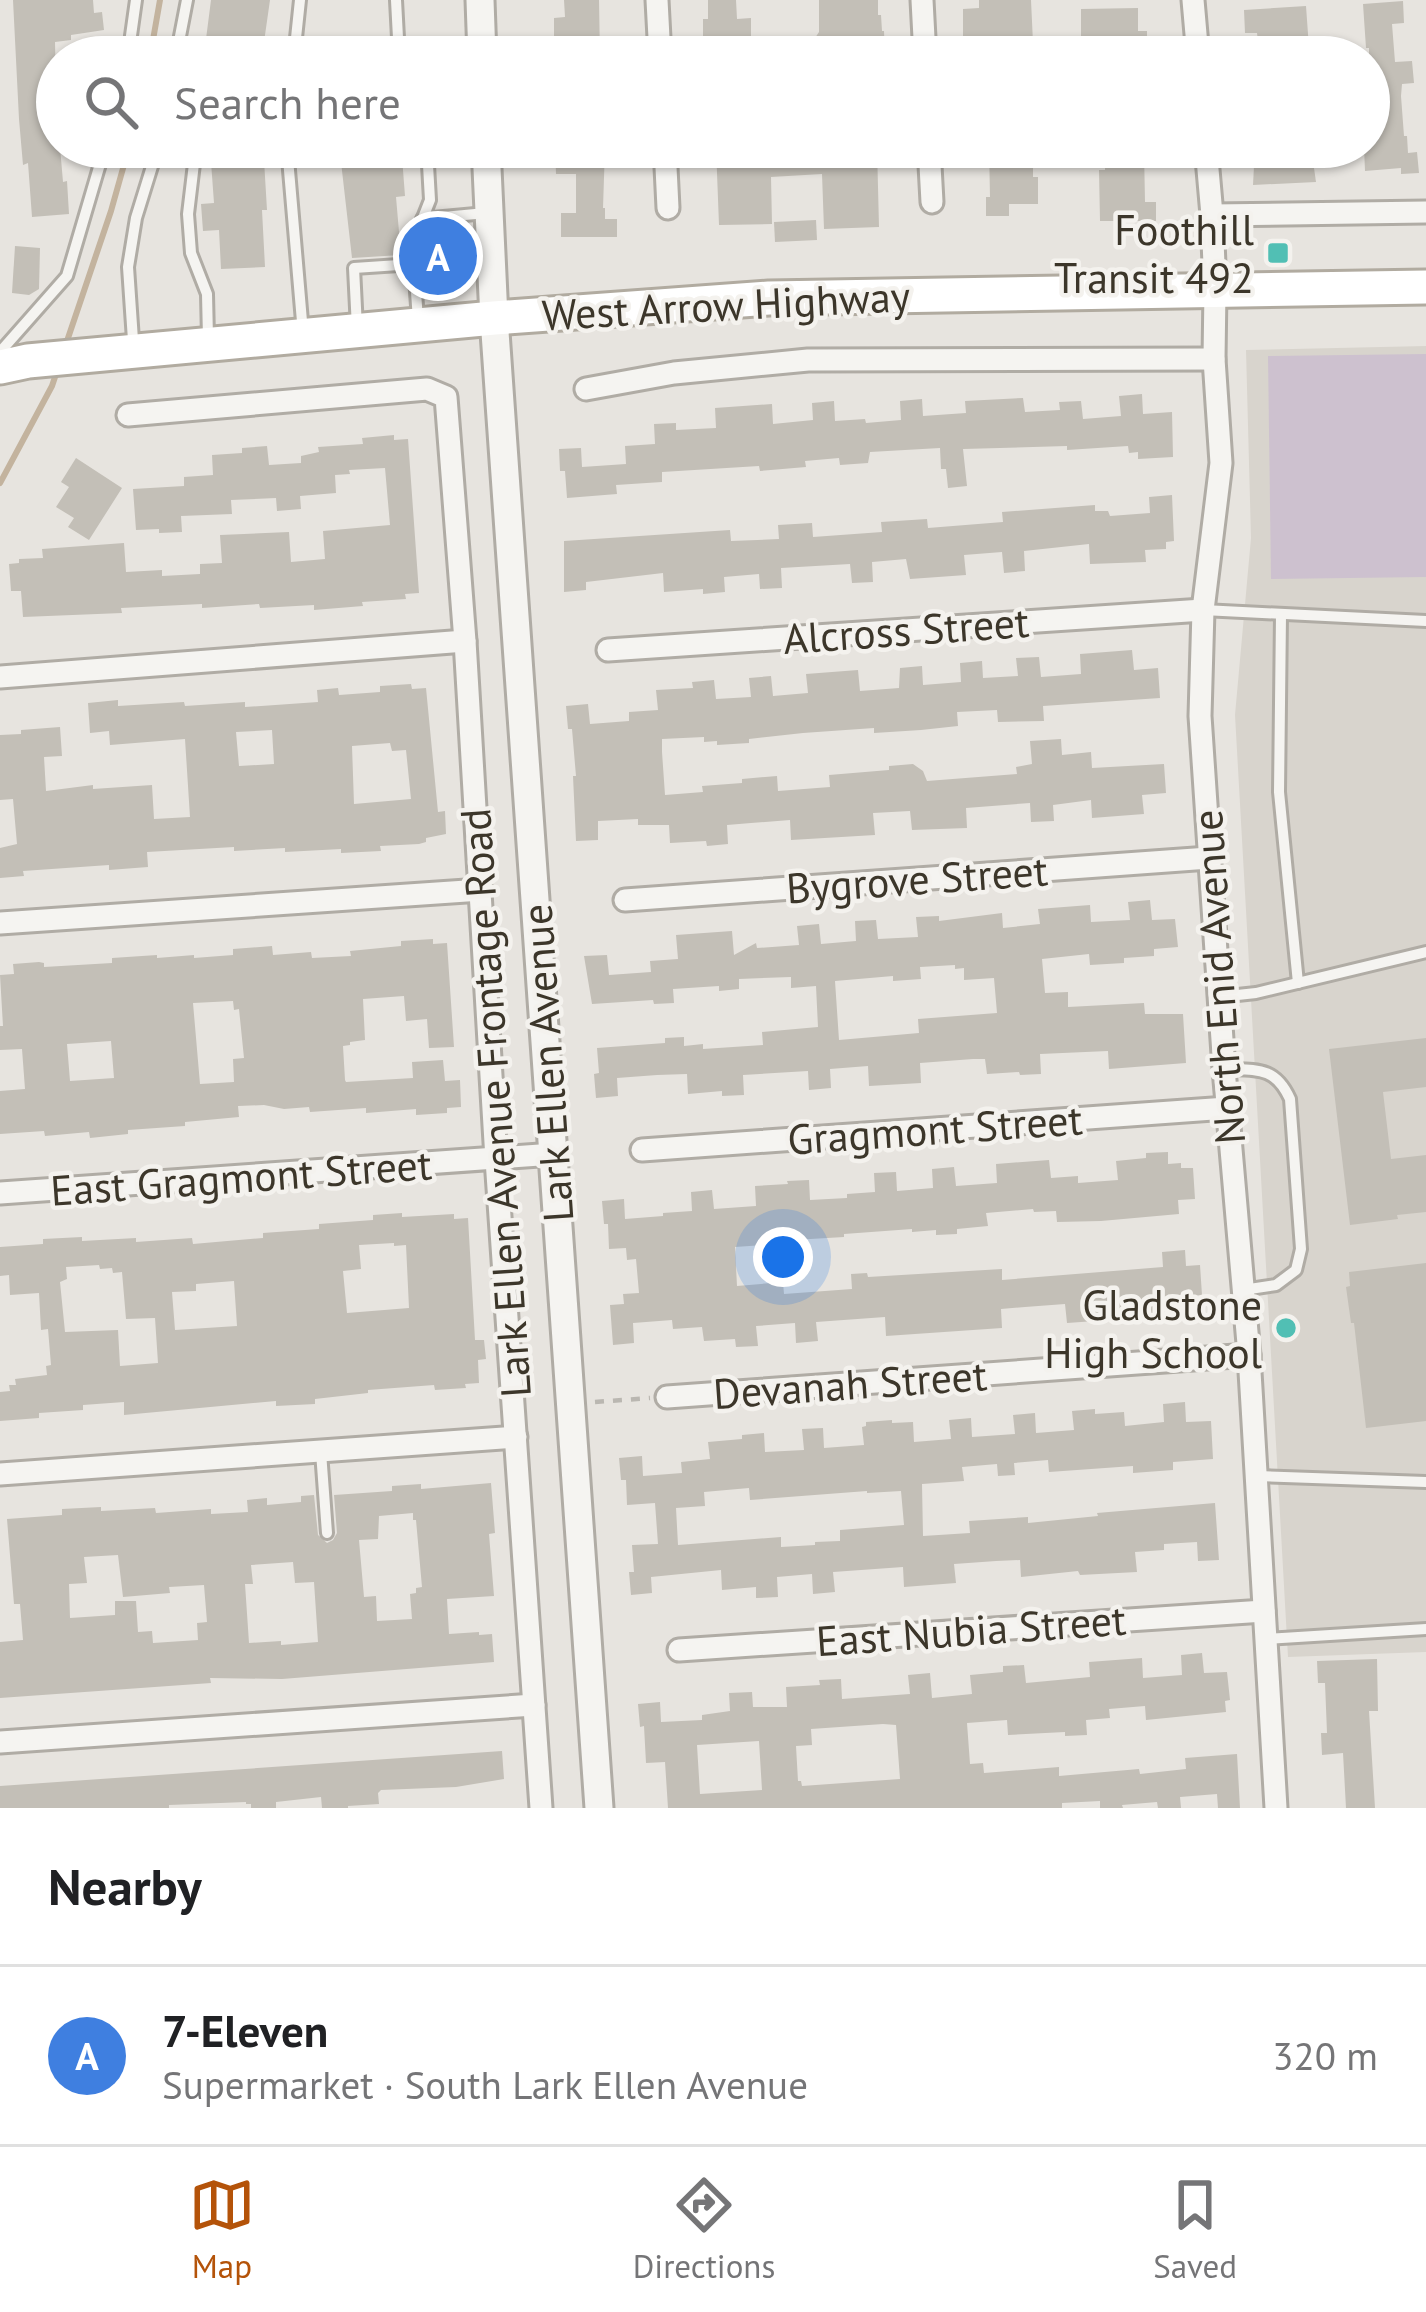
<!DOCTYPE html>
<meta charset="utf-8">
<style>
:root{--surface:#fff;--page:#f2f2f2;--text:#202124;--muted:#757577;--line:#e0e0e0;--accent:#b45309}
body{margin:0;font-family:"PT Sans",sans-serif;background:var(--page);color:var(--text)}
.you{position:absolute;left:783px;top:1257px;width:42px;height:42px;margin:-30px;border:9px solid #fff;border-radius:50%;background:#1a73e8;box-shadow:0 0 0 18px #1a73e833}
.badge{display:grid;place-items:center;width:78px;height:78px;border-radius:50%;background:var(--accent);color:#fff;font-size:39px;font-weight:700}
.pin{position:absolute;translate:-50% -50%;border:6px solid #fff;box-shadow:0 3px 12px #0006}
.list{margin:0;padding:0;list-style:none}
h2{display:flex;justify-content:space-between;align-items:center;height:156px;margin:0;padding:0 48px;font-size:51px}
h2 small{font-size:39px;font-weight:400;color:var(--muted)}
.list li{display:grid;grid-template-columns:78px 1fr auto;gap:36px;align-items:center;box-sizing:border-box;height:180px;padding:0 48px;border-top:3px solid var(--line)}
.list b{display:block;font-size:45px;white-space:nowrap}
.list p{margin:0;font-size:39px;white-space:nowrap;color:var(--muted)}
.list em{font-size:39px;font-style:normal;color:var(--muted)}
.icon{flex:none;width:66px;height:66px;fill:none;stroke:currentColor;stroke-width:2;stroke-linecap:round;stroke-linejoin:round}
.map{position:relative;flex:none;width:1426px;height:1808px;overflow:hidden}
.search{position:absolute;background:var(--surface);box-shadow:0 3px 9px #0004;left:36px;right:36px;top:36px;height:132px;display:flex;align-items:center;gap:30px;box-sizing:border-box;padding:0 42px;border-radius:66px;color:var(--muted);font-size:45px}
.sheet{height:336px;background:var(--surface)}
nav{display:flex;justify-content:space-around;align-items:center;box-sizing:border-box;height:168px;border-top:3px solid var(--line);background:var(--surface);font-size:33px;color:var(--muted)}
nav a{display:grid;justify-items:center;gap:6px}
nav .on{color:var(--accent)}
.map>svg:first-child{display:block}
.built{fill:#d8d4cd}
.green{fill:#cdc1cf}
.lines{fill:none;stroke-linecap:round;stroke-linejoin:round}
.stream{stroke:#c3b39e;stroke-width:6}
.building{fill:#c3bfb7;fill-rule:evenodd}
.service-casing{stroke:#b0aca5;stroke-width:16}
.minor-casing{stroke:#b0aca5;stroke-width:27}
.tertiary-casing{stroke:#b0aca5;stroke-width:33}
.primary-casing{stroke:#b1aba0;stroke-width:39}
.path{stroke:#bab7b1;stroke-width:4.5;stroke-dasharray:9 9;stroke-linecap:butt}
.service{stroke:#f5f4f1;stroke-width:10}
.minor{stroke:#f5f4f1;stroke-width:21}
.tertiary{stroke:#f5f4f1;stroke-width:27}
.primary{stroke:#fff;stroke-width:33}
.poi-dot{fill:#51bfb4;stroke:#f4f2ee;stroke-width:4.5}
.labels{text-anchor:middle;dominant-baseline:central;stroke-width:9;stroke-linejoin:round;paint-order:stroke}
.poi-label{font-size:42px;fill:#3c362a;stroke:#f4f2ee;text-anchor:end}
.street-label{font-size:42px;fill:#3c362a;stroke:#f4f2ee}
</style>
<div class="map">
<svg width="1426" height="1808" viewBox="0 0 1426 1808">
<rect width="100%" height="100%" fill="#e7e4df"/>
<!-- built -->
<polygon class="built" points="1426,346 1426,1652 1288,1657 1235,715 1251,538 1246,350"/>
<!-- green -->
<polygon class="green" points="1426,354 1426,577 1271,579 1268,356"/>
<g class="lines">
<!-- stream -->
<g class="stream">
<polyline points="150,57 160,0"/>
<polyline points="66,344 111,211 129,147"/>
<polyline points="0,483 52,386 58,368"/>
</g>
</g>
<!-- building -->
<g class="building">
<polygon points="13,0 93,0 94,13 102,12 104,30 71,35 71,40 55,42 57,147 60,147 63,182 67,181 69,214 32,217 28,163 23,165 19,119"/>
<polygon points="211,0 270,0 264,42 257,41 256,45 206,39"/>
<polygon points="564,0 599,0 600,57 554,57 554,18 565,17"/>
<polygon points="708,0 736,0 737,19 751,18 751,46 722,46 722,57 699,57 698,39 703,39 703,19 708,19"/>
<polygon points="819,0 878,0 878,15 881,15 882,31 884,31 885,57 813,55 813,41 819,32"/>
<polygon points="979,0 1031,0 1033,43 1003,44 1003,50 963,51 963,9 979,8"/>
<polygon points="1403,1 1404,23 1392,24 1395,62 1412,61 1414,83 1402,84 1401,96 1404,136 1407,136 1408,153 1417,152 1419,173 1401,174 1401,168 1365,171 1364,147 1369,147 1369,48 1366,48 1363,4"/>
<polygon points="1306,6 1309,48 1286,49 1287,57 1260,57 1257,33 1245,33 1244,10"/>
<polygon points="1138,8 1138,31 1147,31 1147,53 1093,54 1093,36 1081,36 1081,9"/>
<polygon points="555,147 605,147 603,208 605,208 605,219 617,219 617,237 561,237 561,213 576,213 576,174 556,174"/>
<polygon points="716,147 779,147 779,153 836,151 836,147 877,147 879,227 824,229 822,174 771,177 772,224 719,225"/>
<polygon points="989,147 1033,147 1033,177 1038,177 1038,204 1009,204 1009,216 986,216 986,197 990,197"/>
<polygon points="1105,147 1144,150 1145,202 1156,202 1156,221 1100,221 1099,170 1105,170"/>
<polygon points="1255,147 1311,147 1316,182 1253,185"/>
<polygon points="402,157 405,196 396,197 401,255 352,258 341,162"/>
<polygon points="264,160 267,210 262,210 265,267 221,269 219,230 203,231 201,204 214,203 211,162"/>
<polygon points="816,220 817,240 775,242 774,222"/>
<polygon points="15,246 40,248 39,289 29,295 12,293"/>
<polygon points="1142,394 1143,414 1172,412 1173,457 1138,459 1138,452 1129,453 1128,446 1067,450 1067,446 963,449 967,486 948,488 946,469 941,469 940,448 870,452 868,463 840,465 839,458 805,461 806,467 760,471 759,466 662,472 662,482 616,485 617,494 567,498 565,471 560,471 559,449 581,448 582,467 626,464 625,446 655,444 654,424 676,423 676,430 716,428 715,408 772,404 773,424 813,420 812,403 834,401 835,421 865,419 866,423 901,420 900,401 922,399 923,416 966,413 965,401 1023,398 1025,412 1060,410 1059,402 1081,401 1083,419 1121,416 1119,396"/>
<polygon points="394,435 394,440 408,439 419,593 405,594 406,599 362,602 363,606 314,610 314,605 260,608 259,604 202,608 202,604 121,608 122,613 23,617 21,591 11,591 9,564 19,563 19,559 43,558 42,549 124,543 126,572 162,570 162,576 200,574 200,564 222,563 220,535 289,532 291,562 325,559 323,531 390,525 385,468 349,470 350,474 335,475 336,493 300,496 301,509 277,511 276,498 231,500 232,514 181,516 182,532 159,533 159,529 136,530 133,489 184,486 184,477 213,475 212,455 242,453 242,448 267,446 269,465 301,463 301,456 319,452 318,447 363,444 362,438"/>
<polygon points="76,458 122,488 89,540 68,527 74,518 56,507 69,487 61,482"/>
<polygon points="1172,495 1174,541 1166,542 1166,549 1145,550 1146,562 1090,564 1089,544 1024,551 1025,571 1004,573 1002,552 964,555 966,575 910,579 906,559 872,562 873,582 852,583 850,564 781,568 782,588 760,589 759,574 724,577 725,592 703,594 703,589 664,592 663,573 586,582 586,590 564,592 564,541 730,530 731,541 779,539 778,525 812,523 813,537 882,532 881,522 927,519 928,528 1003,522 1002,512 1095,505 1095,511 1108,511 1110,516 1150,513 1149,497"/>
<polygon points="1132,650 1134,670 1158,668 1160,698 1043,706 1044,721 998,722 997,710 957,712 958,726 921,730 874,733 874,728 803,733 749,739 749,743 717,745 717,741 704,742 704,737 662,739 662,752 665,795 703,792 702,786 742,783 742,779 777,776 778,791 830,787 829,775 889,770 889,766 913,764 923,771 927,781 1017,774 1016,767 1032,764 1030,741 1061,739 1062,755 1091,752 1092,768 1164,764 1166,793 1142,795 1144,814 1092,818 1091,800 1053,805 1054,821 1031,822 1030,803 966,808 967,828 912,830 910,811 873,813 875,835 791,840 790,820 751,823 727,825 728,844 707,846 706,841 670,843 669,825 638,825 638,819 598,821 598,840 576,841 573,776 576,776 572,729 568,729 566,706 588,704 590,724 629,721 629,712 658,710 656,690 693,688 692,682 714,680 716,699 751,697 749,678 771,676 773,696 808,693 806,674 858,670 860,691 899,688 900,668 922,666 923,685 961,682 960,663 982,661 983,678 1018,676 1016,658 1039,657 1041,677 1081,674 1080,654"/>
<path d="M411,684L412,689L426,688L438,812L445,811L446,834L426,838V842L419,844L380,846L381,851L341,853V849L285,852V848L234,851V847L147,852L148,867L109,870V865L23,871L24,876L0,878V848L17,844L13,799L0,800V735L21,734V730L60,727L62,756L44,757L46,791L93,785V789L152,785L154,819L190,817L185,739L110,745L109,731L90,733L88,703L118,700V706L184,702L185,706L245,702V707L318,702L317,690L338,688L339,695L380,692V686ZM272,730L274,764L239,766L236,732ZM390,743L392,751L406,750L411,799L354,804L352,746Z"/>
<path d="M1150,900L1152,920L1175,919L1178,947L1154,949V956L1124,958V963L1090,965L1089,954L1042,959L1045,993L1068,992V1007L1144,1003L1145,1014H1183L1186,1063L1109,1069L1108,1051L1040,1054L1041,1074L1020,1075L1019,1072L987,1074L985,1059H973L920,1063L921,1083L869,1086L868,1066L830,1069L831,1088L809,1090L808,1071L743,1075L744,1095L722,1096V1091L688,1094L687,1074L657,1075L617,1078L618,1096L596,1098L594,1074L599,1073L597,1048L665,1043V1038L684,1037V1046L703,1044V1049L763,1045L762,1032L818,1027L816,986L791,988V977L739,979V989L719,991V986L673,989L674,1003L654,1004L653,1000L592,1004L584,956L607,955L609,975L651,972L650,961L678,959L676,935L732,931L734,955L756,943L757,948L799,945L797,926L819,924L821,944L856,941L855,921L876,920L878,939L918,937L916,917L939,916V921L1002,913L1003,928L1040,924L1038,909L1090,905L1091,922L1130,920L1128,902ZM955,965V969L964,968V980L994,978L997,1013L918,1019L919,1033L839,1040L835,981L893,976V981L921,979L920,967Z"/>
<path d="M433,939V944L447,943L454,1047L429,1048L427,1019L406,1021L404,996L363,999L365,1040L350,1042V1045L343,1046L345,1080L346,1082L413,1078L412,1062L443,1060L445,1081L460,1080L461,1107L447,1108V1113L416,1115V1109L366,1113V1108L310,1112L309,1107L284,1109L264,1105L238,1106L239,1117L185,1122V1126L128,1130V1134L90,1138L89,1132L45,1136L44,1131L0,1134V1091L25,1089L22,1049L0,1050V1026H3L0,975L14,974L13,964L39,962L44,963V967L112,963V958L157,955V958L194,955V958L233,955V949L272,946L273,955L311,952L312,958L351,956L350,951L401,946V941ZM233,1001L234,1010L239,1009L244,1058L233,1059L234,1082L200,1084L193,1003ZM111,1041L114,1078L70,1081L67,1044Z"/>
<polygon points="1426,1038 1426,1087 1383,1092 1391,1159 1426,1155 1426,1212 1397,1215 1398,1219 1350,1225 1329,1049"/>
<polygon points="1168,1152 1168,1164 1181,1163 1181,1168 1193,1168 1195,1199 1178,1200 1179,1214 1101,1221 1057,1222 1056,1211 1034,1212 1033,1209 986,1213 988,1226 957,1229 957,1234 936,1235 936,1230 912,1232 912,1229 844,1234 844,1237 777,1241 777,1244 735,1247 737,1286 783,1282 784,1294 852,1289 851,1274 867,1273 868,1277 1002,1269 1002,1280 1163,1267 1162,1252 1185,1250 1186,1266 1200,1265 1202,1295 1178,1297 1179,1315 1067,1323 1065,1304 1025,1307 1001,1309 1002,1328 886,1336 885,1317 816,1322 818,1341 796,1343 795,1323 756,1326 758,1346 736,1347 735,1339 704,1341 702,1327 673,1329 672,1320 633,1323 634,1343 613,1345 610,1305 624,1304 623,1294 639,1293 636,1259 627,1260 626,1248 609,1249 608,1224 604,1224 602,1201 624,1199 625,1219 663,1216 663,1213 692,1211 691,1192 712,1190 714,1209 756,1206 755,1186 788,1184 787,1181 809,1180 810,1200 847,1198 847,1194 875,1192 874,1173 896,1172 897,1191 933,1188 932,1169 954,1167 956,1186 997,1183 996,1164 1049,1160 1051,1178 1078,1176 1078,1183 1118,1180 1116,1161 1146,1158 1146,1153"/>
<path d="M402,1213V1217L454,1214V1219L468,1218L475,1340H484L486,1359L478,1360L479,1383L465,1384L466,1388L435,1390L434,1385L368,1390V1393L315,1399V1404L276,1406V1401L124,1415V1402L83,1405V1410L39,1413V1418L0,1421V1392L10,1391L9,1385H16L15,1379L47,1375L46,1366L51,1365L48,1329L41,1330L39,1293L10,1295L9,1275L0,1276V1247L43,1244V1239L82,1237V1241L136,1238V1242L192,1238L193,1244L263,1238V1233L319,1229V1224L373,1220V1215ZM394,1243V1246L406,1245L409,1308L347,1313L343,1271L361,1269L359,1245ZM99,1265L100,1269L112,1268L113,1273L122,1272L126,1319L155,1318L158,1363L120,1366L118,1330L65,1332L60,1282L67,1279L66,1267ZM234,1281L237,1326L175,1330L172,1292L196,1291V1284Z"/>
<polygon points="1426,1263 1426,1421 1366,1428 1354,1323 1351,1323 1346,1287 1350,1286 1349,1272"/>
<path d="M1185,1402L1186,1422L1211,1421L1213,1459L1173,1462V1470L1133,1473V1466L1049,1472L1048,1460L1014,1463L1015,1475L998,1476L997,1464L962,1467L964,1481L922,1484L923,1536L970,1533L969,1521L1028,1517V1523L1098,1516L1097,1513L1215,1503L1219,1560L1198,1561L1197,1542L1164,1544V1550L1135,1552L1137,1572L1080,1575L1078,1571L1021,1577L1020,1560L996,1561L954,1564L956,1583L904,1587L903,1567L833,1572L835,1592L813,1594L812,1574L777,1577L778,1597L756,1598V1587L722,1590L721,1570L651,1577L652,1593L631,1595L629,1572H634L632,1545L658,1544L655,1503L627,1505L626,1480H621L619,1458L642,1456L643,1476L682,1473L681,1462L710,1459L708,1442L742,1439V1435L764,1433L765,1452L804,1450L802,1429L823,1428L824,1448L864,1445L862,1427L866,1426V1422L892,1420V1423L913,1422L914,1442L951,1439L949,1420L971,1418L972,1437L1015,1434L1013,1415L1035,1413L1036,1433L1074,1430L1072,1411L1095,1409V1414L1124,1412L1125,1426L1164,1422L1163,1404ZM749,1488L750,1500L867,1491V1493L901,1491L904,1525L840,1530V1541L815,1542V1545L781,1547V1537L678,1545L676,1508L705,1506L704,1492Z"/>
<path d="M491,1483L495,1533L489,1534L494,1596L447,1599L449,1634L479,1632V1635L492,1634L494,1662L282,1679L210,1678L211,1683L0,1698V1642L23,1640L20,1604H14L7,1519L62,1515V1509L101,1507V1511L155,1508L156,1513L211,1509V1514L248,1512L247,1500L267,1498V1505L301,1502V1496L314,1495L318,1535L327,1543L333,1540L337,1533L334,1495L392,1491V1486L421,1484V1489ZM413,1513V1520H416L422,1587L416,1588V1593L410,1594L412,1619L377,1621L376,1596L364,1597L359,1540L378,1539L379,1516ZM118,1555L123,1597L170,1593L169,1587L204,1585L207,1622L197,1623L198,1640L153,1643L152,1631L138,1632L136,1601H115V1615L70,1618L69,1584L87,1583L84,1557ZM293,1562L295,1583L314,1582L318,1642L281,1645V1641L249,1643L245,1584H253L251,1565Z"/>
<path d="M1202,1653L1204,1673L1227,1672L1230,1700L1225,1701L1226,1712L1146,1720L1145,1706L1109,1709L1110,1718L1086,1720L1087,1735L1065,1736V1732L1008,1735L1007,1720L967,1723L970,1764L983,1763L984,1773L1059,1767V1776L1139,1769L1140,1774L1186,1769L1185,1758L1237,1754L1240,1808H1218L1217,1794L1180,1797L1181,1808H1158L1157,1802L1122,1805L1123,1808H1100V1801L1062,1803V1808H668L665,1762L646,1763L644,1726L640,1727L638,1704L660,1702L661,1722L702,1720V1715L730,1711L729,1693L752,1692L753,1707H787L786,1687L820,1685L819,1680L841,1679L842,1699L910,1694L908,1675L930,1673L932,1698L972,1694L970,1675L1003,1672V1666L1024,1665L1026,1683L1090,1677L1089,1662L1142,1658L1143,1678L1182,1675L1181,1655ZM883,1724L896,1725L900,1779L802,1786L801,1781H798L796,1746L812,1745L811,1729ZM759,1741L762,1790L700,1794L697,1745Z"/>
<polygon points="1377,1659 1378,1711 1369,1711 1375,1808 1346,1808 1343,1753 1322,1755 1321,1733 1327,1733 1325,1683 1318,1683 1317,1661"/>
<polygon points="502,1751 504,1779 456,1787 381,1790 378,1793 379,1804 348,1806 348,1808 322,1808 321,1797 276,1802 276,1808 251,1808 251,1804 246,1804 246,1802 169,1805 169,1808 0,1808 0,1786"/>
</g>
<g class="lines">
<defs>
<g id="service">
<polyline points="396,0 399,57"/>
<polyline points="128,57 136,0"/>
<polyline points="176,57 187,0"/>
<polyline points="294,57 300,0"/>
<polyline points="196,147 188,214 191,253 207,294 208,338"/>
<polyline points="287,147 303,333"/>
<polyline points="422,219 486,213"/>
<polyline points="414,264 418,320"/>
<polyline points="357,328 354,268 414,264 419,228 430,200 427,147"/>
<polyline points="133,340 128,267 136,218 158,147"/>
<polyline points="0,352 67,276 105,147"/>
<polyline points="1203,610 1426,621"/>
<polyline points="1281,615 1279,792 1298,983"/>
<polyline points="1219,997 1256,993 1426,952"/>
<path d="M1224,1069C1257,1070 1275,1066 1290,1099L1301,1249L1296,1270L1276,1285L1243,1290"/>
<polyline points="321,1452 327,1533"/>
<polyline points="1256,1476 1426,1482"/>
<polyline points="1265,1639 1426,1629"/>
</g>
<g id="minor">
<polyline points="657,0 660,57"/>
<polyline points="922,0 925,57"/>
<polyline points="1193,0 1198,57"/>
<polyline points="665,147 668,208"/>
<polyline points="929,147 932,202"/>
<polyline points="1206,147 1212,215 1215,290 1214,359 1221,463 1203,610 1200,716 1224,1069 1249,1355 1276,1808"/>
<polyline points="1212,215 1426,212"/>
<polyline points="586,389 674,373 808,360 1214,359"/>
<polyline points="128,415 427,389 446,397 465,641 496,1159 541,1808"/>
<polyline points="608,650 1203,610"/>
<polyline points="0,677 465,641"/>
<polyline points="625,900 1209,858"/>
<polyline points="0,923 481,890"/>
<polyline points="642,1150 1227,1108"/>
<polyline points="0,1193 554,1154"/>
<polyline points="667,1397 1249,1355"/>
<polyline points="0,1474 516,1437"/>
<polyline points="679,1650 1264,1611"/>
<polyline points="0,1742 534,1705"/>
</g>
<g id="tertiary">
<polyline points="480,0 482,57"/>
<polyline points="486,147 494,318 599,1808"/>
</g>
<polyline id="primary" points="0,367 28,361 494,318 769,298 1426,287"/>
</defs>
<!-- service casing -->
<use href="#service" class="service-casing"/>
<!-- minor casing -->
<use href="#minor" class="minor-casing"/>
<!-- tertiary casing -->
<use href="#tertiary" class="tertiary-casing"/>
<!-- primary casing -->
<use href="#primary" class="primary-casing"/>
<!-- path -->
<polyline class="path" points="595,1402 650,1398"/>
<!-- service -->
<use href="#service" class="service"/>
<!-- minor -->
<use href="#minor" class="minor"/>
<!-- tertiary -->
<use href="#tertiary" class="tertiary"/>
<!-- primary -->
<use href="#primary" class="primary"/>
</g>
<!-- markers -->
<g class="poi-dot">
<rect x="1266" y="241" width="24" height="24" rx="6"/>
<circle cx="1286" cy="1328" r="12"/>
</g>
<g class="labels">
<!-- poi labels -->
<g class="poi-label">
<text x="1254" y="229">Foothill<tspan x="1254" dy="48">Transit 492</tspan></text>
<text x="1262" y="1304">Gladstone<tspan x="1262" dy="48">High School</tspan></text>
</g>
<!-- street labels -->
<g class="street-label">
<text transform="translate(726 305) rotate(-3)">West Arrow Highway</text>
<text transform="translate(906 630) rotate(-4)">Alcross Street</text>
<text transform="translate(917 879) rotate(-4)">Bygrove Street</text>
<text transform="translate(1218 977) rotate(-94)">North Enid Avenue</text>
<text transform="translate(547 1063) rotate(-94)">Lark Ellen Avenue</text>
<text transform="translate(495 1103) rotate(-94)">Lark Ellen Avenue Frontage Road</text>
<text transform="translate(935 1129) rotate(-4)">Gragmont Street</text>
<text transform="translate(241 1177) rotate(-4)">East Gragmont Street</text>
<text transform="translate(850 1384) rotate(-4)">Devanah Street</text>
<text transform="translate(971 1630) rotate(-4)">East Nubia Street</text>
</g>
</g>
</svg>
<div class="you"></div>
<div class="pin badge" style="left:438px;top:256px;background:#3f7fe0">A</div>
<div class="search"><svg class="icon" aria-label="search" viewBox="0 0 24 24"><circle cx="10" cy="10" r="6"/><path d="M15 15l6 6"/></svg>Search here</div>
</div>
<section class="sheet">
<h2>Nearby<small></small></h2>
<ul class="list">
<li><span class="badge" style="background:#3f7fe0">A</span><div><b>7-Eleven</b><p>Supermarket · South Lark Ellen Avenue</p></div><em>320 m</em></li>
</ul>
</section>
<nav>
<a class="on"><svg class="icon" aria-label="map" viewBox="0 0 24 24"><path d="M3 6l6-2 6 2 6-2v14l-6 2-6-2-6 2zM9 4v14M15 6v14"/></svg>Map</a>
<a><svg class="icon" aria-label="directions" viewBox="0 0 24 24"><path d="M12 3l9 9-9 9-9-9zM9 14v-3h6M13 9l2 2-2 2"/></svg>Directions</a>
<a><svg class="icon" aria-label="saved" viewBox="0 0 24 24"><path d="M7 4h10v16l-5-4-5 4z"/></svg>Saved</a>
</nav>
